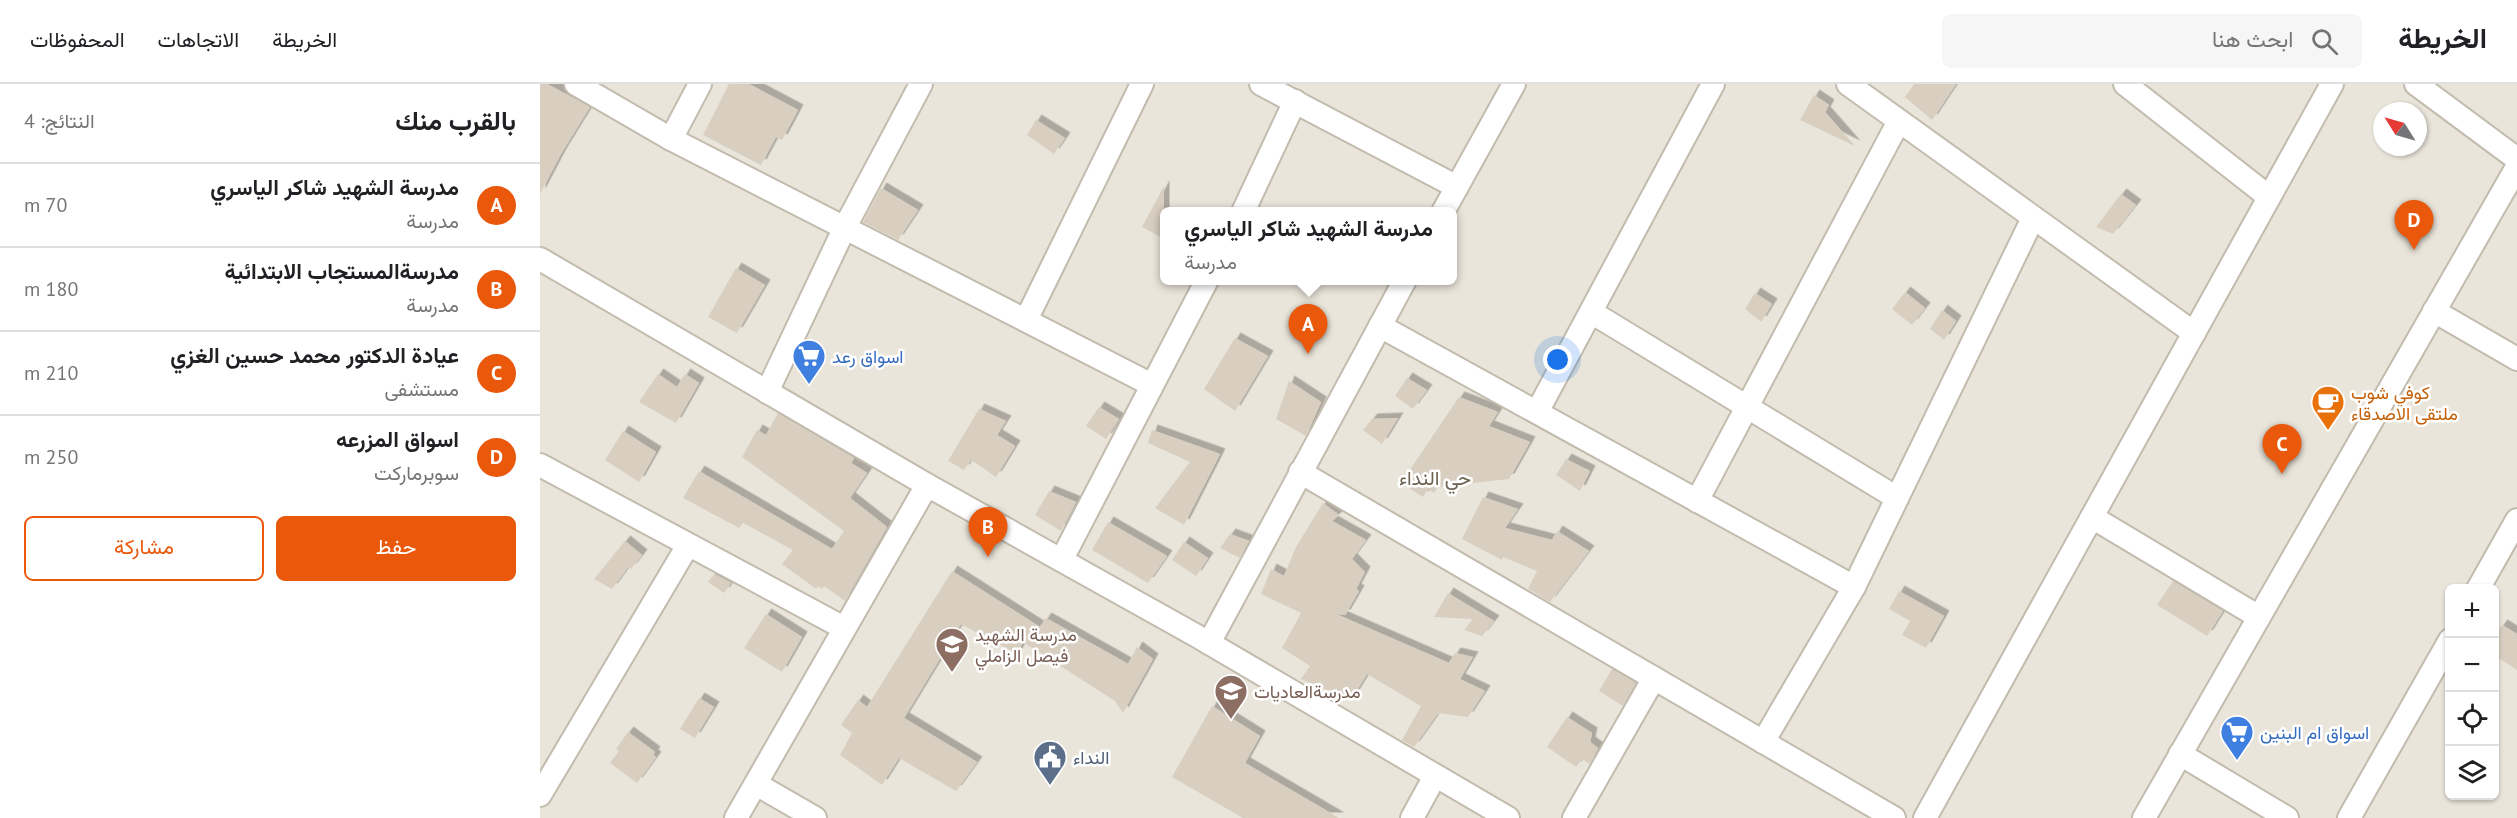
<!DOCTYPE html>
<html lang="ar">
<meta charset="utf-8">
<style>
:root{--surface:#fff;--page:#f6f6f6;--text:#202124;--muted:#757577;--line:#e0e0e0;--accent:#ea580c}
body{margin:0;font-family:"PT Sans",Vazirmatn,sans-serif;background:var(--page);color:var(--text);direction:rtl}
.controls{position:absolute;right:18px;bottom:18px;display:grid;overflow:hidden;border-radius:9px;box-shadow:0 2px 4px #0004}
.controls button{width:54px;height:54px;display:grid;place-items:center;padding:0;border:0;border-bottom:2px solid var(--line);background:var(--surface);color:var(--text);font:30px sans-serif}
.compass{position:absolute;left:1833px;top:18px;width:54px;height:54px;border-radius:50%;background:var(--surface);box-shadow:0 2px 4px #0004;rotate:307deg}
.you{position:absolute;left:1018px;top:276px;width:21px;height:21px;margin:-15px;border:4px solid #fff;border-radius:50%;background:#1a73e8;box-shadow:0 0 0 9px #1a73e833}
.badge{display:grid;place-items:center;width:39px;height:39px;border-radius:50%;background:var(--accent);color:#fff;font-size:20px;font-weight:700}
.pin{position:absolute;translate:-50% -50px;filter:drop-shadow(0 2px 3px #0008)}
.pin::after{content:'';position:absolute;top:32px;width:21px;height:18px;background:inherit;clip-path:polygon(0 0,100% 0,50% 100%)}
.popup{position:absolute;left:620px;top:123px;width:297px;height:78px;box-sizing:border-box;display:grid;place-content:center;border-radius:9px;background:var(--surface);filter:drop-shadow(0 2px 4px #0005);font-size:20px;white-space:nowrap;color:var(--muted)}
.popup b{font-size:22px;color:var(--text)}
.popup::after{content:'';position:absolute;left:50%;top:100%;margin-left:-12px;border:12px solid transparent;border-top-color:var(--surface)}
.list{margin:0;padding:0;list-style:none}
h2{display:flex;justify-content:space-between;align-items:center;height:78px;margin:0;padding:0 24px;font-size:26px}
h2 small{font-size:20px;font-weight:400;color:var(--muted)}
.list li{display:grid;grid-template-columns:39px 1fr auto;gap:18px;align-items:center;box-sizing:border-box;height:84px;padding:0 24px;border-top:2px solid var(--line)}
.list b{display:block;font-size:22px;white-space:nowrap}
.list p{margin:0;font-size:20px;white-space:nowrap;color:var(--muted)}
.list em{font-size:20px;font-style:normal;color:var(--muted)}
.actions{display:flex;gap:12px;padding:18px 24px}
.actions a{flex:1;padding:14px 0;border:2px solid var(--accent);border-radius:9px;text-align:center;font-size:21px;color:var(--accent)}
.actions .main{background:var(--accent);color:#fff}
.icon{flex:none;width:33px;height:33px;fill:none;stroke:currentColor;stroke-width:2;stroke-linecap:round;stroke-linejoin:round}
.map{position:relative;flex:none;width:1977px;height:734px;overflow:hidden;direction:ltr}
header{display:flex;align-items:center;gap:36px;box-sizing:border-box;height:84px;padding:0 30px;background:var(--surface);border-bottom:2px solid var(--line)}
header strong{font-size:28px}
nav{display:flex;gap:33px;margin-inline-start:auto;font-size:21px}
.search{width:420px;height:54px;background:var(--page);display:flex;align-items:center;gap:15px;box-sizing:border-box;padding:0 21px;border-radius:9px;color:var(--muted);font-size:22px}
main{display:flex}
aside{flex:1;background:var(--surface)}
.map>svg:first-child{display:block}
.residential{fill:#eae5da;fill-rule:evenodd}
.building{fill:#d8cfc1;filter:url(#shadow)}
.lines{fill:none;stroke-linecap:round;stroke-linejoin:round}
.minor-casing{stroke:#c2bbae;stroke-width:26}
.minor{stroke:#fff;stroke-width:22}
.labels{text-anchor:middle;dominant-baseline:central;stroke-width:5;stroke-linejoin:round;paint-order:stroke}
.shop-label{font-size:18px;fill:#366cbe;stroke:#fff;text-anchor:start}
.food-label{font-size:18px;fill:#c56008;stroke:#fff;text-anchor:start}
.education-label{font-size:18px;fill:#785e54;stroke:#fff;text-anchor:start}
.service-label{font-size:18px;fill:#4e5e75;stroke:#fff;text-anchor:start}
.neighbourhood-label{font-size:20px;fill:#6e6250;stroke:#fff}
</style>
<header>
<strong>الخريطة</strong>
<div class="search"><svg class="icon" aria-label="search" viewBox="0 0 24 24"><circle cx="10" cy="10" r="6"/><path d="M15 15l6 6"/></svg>ابحث هنا</div>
<nav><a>الخريطة</a><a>الاتجاهات</a><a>المحفوظات</a></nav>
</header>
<main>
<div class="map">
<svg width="1977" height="734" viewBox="0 0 1977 734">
<defs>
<filter id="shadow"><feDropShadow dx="5.5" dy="-5.5" stdDeviation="0" flood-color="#0004"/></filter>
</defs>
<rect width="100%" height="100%" fill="#f6f3ec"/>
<!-- residential -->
<path class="residential" d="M0,0H1977V734H0ZM1842,27H1878V63H1842ZM624,128H912V196H624ZM1910,505H1954V712H1910Z"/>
<!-- building -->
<g class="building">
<polygon points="0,0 7,0 50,23 21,70 0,110"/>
<polygon points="189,0 209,0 258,26 242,56 236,53 221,81 163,51"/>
<polygon points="1374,0 1416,0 1392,36 1365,13"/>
<polygon points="1274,11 1289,21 1285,28 1315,62 1260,36"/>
<polygon points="496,36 525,54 514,70 487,51"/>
<polygon points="624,102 624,155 602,143"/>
<polygon points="341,104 378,126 358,156 323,138"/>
<polygon points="1581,110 1596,121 1573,150 1556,143"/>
<polygon points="196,184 225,201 197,249 168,233"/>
<polygon points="1365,208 1385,224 1372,241 1352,225"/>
<polygon points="1215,209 1232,220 1221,238 1205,225"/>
<polygon points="1402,226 1416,237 1404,256 1390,245"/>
<polygon points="695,254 728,272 695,327 664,305"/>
<polygon points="118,290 137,303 145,290 159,299 136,339 99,318"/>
<polygon points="867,294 887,306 873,325 855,312"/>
<polygon points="749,297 781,318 766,352 736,335"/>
<polygon points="919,313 958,328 949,342 990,358 969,395 898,403 894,409 888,405 883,413 861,399"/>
<polygon points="559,323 579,335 566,355 546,342"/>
<polygon points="439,325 466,337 457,351 475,362 456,393 431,376 424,386 408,377"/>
<polygon points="238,329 314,374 311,379 327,389 310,414 347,443 305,517 284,502 282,505 278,502 276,505 242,480 253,466 203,439 199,444 143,414 159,387 292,465 304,447 202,373 217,346 226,351"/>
<polygon points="858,334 842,360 823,346 832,335"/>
<polygon points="612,346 680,370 644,441 615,424 650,378 608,359"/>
<polygon points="83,347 116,368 99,398 65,376"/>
<polygon points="1026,375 1050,387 1040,407 1016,391"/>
<polygon points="509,407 536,418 521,447 495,431"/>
<polygon points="943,413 978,425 965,444 1012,456 1017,447 1049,467 1010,518 988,505 997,487 963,473 962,476 922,455"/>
<polygon points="783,419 799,431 792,437 826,456 812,475 825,488 816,505 819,507 805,531 796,530 909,579 915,569 933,573 920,595 945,607 928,633 898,629 874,663 862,656 881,622 827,590 811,616 761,595 770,582 742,564 761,529 721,510 731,485 744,492 756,463"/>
<polygon points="568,438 627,472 608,499 552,466"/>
<polygon points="690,450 709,457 700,474 680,464"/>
<polygon points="85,457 102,471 91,485 88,483 72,505 54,495"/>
<polygon points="644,458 668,474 656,492 632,476"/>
<polygon points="412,487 500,543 506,534 588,580 597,563 613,575 583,629 575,617 483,558 477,570 421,540 364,634 437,678 416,707 359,674 342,701 300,671 312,649 301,641 318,616 327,623"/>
<polygon points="174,490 191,499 184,509 168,498"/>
<polygon points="1633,497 1683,527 1667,552 1617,521"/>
<polygon points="1359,507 1404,532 1386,564 1362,551 1370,537 1349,525"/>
<polygon points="908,509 954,537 942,552 924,546 933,535 894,533"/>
<polygon points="226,530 262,553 242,588 204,564"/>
<polygon points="1962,541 1977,550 1977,586 1954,571 1954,552"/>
<polygon points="1072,585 1096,599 1083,622 1059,607"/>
<polygon points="159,614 174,623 155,654 140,645"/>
<polygon points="672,622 720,652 705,679 799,734 703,734 632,693"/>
<polygon points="1027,633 1052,649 1050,658 1058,664 1050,680 1042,675 1036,683 1007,663"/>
<polygon points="88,648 115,668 113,671 116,673 97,699 70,679 79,667 76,665"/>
</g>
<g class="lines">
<defs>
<g id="minor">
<polyline points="36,0 131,55 612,301"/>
<polyline points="721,0 917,103"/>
<polyline points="1308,0 1654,249"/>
<polyline points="1585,0 1729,113"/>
<polyline points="1876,0 1977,75"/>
<polyline points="131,55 160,0"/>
<polyline points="703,128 755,17"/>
<polyline points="903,128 974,0"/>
<polyline points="0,175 387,401 657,552 968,734"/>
<polyline points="1894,227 1977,275"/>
<polyline points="1051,228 1357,414"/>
<polyline points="486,236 602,0"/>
<polyline points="840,242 1314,503"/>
<polyline points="227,308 305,143 381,0"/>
<polyline points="997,328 1173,0"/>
<polyline points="0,381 304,544"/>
<polyline points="760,388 1354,734"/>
<polyline points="1157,417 1359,37"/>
<polyline points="1552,433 1719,533"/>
<polyline points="522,475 667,196"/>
<polyline points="1938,505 1977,436"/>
<polyline points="669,559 865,196"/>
<polyline points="1223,658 1314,503 1493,134"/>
<polyline points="1640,670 1747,734"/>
<polyline points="216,700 275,734"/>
<polyline points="0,711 148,461"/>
<polyline points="196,734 387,401"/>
<polyline points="872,734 895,692"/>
<polyline points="1034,734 1114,594"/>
<polyline points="1385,734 1792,0"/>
<polyline points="1604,734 1977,83"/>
<polyline points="1809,734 1910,556"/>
</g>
</defs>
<!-- minor casing -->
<use href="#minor" class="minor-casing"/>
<!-- minor -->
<use href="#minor" class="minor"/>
</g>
<!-- icons -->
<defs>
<symbol id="supermarket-pin" viewBox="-11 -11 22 30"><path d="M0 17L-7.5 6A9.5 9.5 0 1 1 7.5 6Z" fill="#3f7fe0" stroke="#fff"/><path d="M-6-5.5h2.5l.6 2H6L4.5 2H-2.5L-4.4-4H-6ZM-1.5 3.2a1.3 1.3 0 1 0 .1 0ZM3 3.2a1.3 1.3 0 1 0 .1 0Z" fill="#fff"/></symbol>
<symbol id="cafe-pin" viewBox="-11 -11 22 30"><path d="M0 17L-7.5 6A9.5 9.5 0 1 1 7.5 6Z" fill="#e8710a" stroke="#fff"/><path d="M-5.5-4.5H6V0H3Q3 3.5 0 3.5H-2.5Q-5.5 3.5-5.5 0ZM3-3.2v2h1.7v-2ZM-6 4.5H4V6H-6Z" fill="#fff"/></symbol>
<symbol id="school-pin" viewBox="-11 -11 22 30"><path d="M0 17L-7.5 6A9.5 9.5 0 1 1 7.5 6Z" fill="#8d6e63" stroke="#fff"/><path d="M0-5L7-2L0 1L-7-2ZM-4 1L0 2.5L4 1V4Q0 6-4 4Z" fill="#fff"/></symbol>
<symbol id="civic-pin" viewBox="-11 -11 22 30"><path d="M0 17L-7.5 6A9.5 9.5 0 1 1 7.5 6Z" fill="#5c6f8a" stroke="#fff"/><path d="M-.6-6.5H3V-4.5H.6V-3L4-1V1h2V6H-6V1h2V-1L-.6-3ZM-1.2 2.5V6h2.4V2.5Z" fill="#fff"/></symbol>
</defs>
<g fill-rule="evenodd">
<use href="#supermarket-pin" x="250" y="253" width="38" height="52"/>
<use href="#cafe-pin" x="1769" y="299" width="38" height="52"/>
<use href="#school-pin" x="393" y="541" width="38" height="52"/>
<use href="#school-pin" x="672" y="588" width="38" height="52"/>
<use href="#supermarket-pin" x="1678" y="629" width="38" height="52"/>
<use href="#civic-pin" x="491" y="654" width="38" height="52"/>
</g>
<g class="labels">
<!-- shop labels -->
<g class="shop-label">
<text x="292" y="272">اسواق رعد</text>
<text x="1720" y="648">اسواق ام البنين</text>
</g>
<!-- food labels -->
<g class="food-label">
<text x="1811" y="308">كوفي شوب<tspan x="1811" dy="21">ملتقى الاصدقاء</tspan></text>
</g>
<!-- education labels -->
<g class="education-label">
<text x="435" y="550">مدرسة الشهيد<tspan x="435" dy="21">فيصل الزاملي</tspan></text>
<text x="714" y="607">مدرسةالعاديات</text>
</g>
<!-- service labels -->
<g class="service-label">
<text x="533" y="673">النداء</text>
</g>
<!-- neighbourhood labels -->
<g class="neighbourhood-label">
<text x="895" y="394">حي النداء</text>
</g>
</g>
</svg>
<div class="controls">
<button>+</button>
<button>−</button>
<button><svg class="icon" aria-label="locate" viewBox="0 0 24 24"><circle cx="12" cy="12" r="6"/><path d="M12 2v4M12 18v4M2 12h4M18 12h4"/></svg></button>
<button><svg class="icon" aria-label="layers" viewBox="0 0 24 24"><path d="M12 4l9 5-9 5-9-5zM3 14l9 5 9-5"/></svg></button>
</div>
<svg class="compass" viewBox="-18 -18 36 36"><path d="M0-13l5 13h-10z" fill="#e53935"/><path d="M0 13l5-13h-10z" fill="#757577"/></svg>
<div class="you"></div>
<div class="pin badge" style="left:768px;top:270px">A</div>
<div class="popup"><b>مدرسة الشهيد شاكر الياسري</b>مدرسة</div>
<div class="pin badge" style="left:448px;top:473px">B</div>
<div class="pin badge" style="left:1742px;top:390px">C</div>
<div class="pin badge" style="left:1874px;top:166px">D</div>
</div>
<aside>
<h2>بالقرب منك<small>النتائج: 4</small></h2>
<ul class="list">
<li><span class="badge">A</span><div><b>مدرسة الشهيد شاكر الياسري</b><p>مدرسة</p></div><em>70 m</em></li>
<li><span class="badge">B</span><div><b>مدرسةالمستجاب الابتدائية</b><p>مدرسة</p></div><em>180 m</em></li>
<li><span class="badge">C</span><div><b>عيادة الدكتور محمد حسين الغزي</b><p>مستشفى</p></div><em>210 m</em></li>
<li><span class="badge">D</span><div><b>اسواق المزرعه</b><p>سوبرماركت</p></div><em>250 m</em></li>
</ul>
<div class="actions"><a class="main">حفظ</a><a>مشاركة</a></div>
</aside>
</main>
